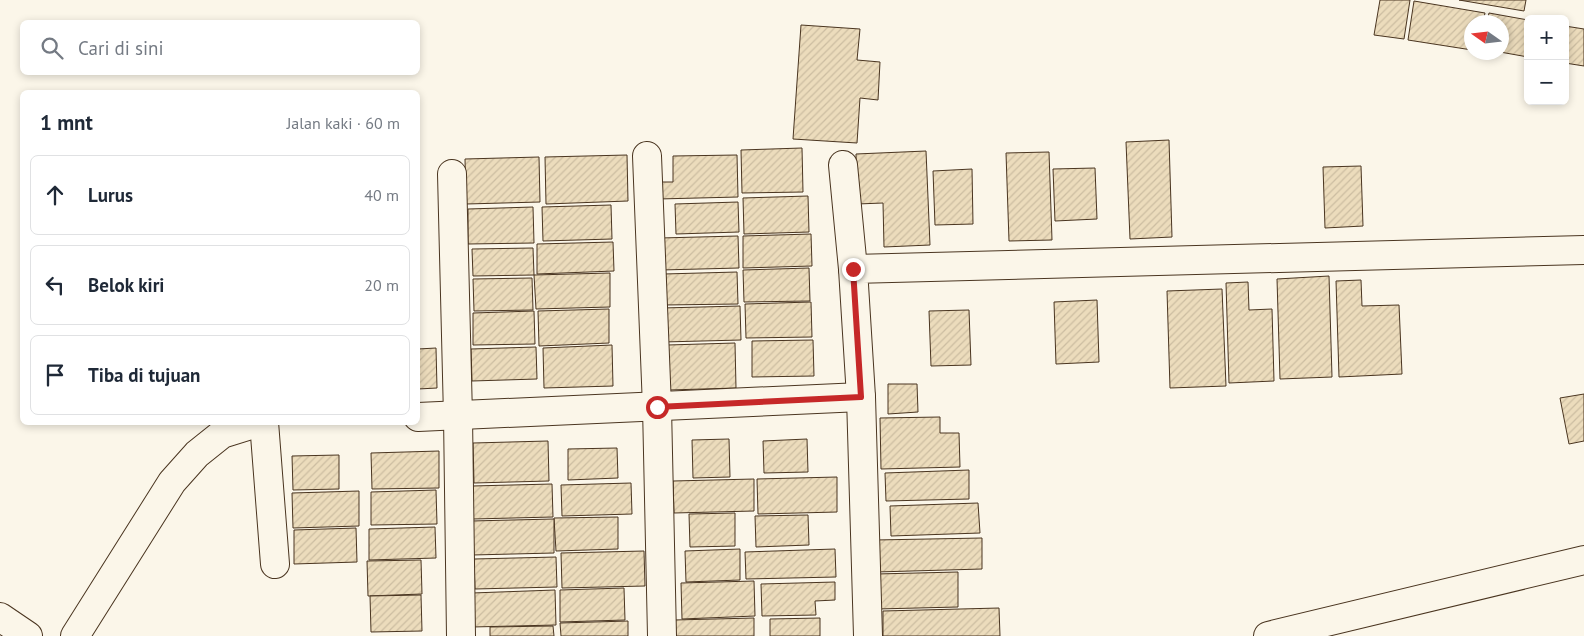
<!DOCTYPE html>
<html lang="id">
<meta charset="utf-8">
<style>
:root{--surface:#fff;--page:#f6f6f7;--text:#1f2937;--muted:#747a83;--line:#e0e1e3}
body{margin:0;font-family:"PT Sans",sans-serif;background:var(--page);color:var(--text)}
.controls{position:absolute;right:15px;top:15px;display:grid;overflow:hidden;border-radius:8px;box-shadow:0 2px 8px #0003}
.controls button{width:45px;height:45px;display:grid;place-items:center;padding:0;border:0;border-bottom:1px solid var(--line);background:var(--surface);color:var(--text);font:25px sans-serif}
.compass{position:absolute;left:1464px;top:15px;width:45px;height:45px;border-radius:50%;background:var(--surface);box-shadow:0 2px 8px #0003;rotate:284deg}
.stop{position:absolute;width:15px;height:15px;margin:-11px;border:4px solid #c62828;border-radius:50%;background:#fff}
.stop.end{background:#c62828;border-color:#fff;box-shadow:0 1px 5px #0008}
.list{margin:0;padding:0;list-style:none}
h2{display:flex;justify-content:space-between;align-items:center;height:65px;margin:0;padding:0 20px;font-size:21px}
h2 small{font-size:16px;font-weight:400;color:var(--muted)}
.list li{display:grid;grid-template-columns:32px 1fr auto;gap:15px;align-items:center;box-sizing:border-box;height:80px;margin:0 10px 10px;padding:0 10px;border:1px solid var(--line);border-radius:8px}
.list b{display:block;font-size:19px;white-space:nowrap}
.list em{font-size:16px;font-style:normal;color:var(--muted)}
.icon{flex:none;width:28px;height:28px;fill:none;stroke:currentColor;stroke-width:2;stroke-linecap:round;stroke-linejoin:round}
.map{position:relative;flex:none;width:1584px;height:636px;overflow:hidden}
.search{position:absolute;background:var(--surface);box-shadow:0 2px 8px #0003;left:20px;top:20px;width:400px;height:55px;display:flex;align-items:center;gap:12px;box-sizing:border-box;padding:0 18px;border-radius:8px;color:var(--muted);font-size:19px}
.panel{position:absolute;background:var(--surface);box-shadow:0 2px 8px #0003;left:20px;top:90px;width:400px;height:335px;border-radius:8px}
.map>svg:first-child{display:block}
.building{fill:url(#building-hatch);stroke:#4a3520}
.lines{fill:none;stroke-linecap:round;stroke-linejoin:round}
.minor-casing{stroke:#4a3520;stroke-width:30}
.minor{stroke:#fbf6e9;stroke-width:28}
.route{stroke:#c62828;stroke-width:6}
</style>
<div class="map">
<svg width="1584" height="636" viewBox="0 0 1584 636">
<defs>
<pattern id="building-hatch" width="6" height="6" patternUnits="userSpaceOnUse" patternTransform="scale(1.25)"><rect width="6" height="6" fill="#ecdcbc"/><path d="M-1 1l2-2M0 6l6-6M5 7l2-2" fill="none" stroke="#ccbda1"/></pattern>
</defs>
<rect width="100%" height="100%" fill="#fbf6e9"/>
<!-- building -->
<g class="building">
<polygon points="1380,0 1410,0 1404,39 1374,35"/>
<polygon points="1459,0 1526,0 1524,11"/>
<polygon points="1414,1 1485,13 1483,22 1472,22 1472,50 1408,40"/>
<polygon points="1489,13 1528,20 1528,57 1500,52 1502,52 1502,22 1487,22"/>
<polygon points="801,25 860,29 857,60 880,62 878,100 860,98 857,143 793,139"/>
<polygon points="1565,26 1584,29 1584,66 1565,63"/>
<polygon points="1169,140 1172,237 1130,239 1126,142"/>
<polygon points="802,148 803,192 742,193 741,150"/>
<polygon points="926,151 930,245 884,247 883,203 857,204 856,154"/>
<polygon points="1049,152 1052,240 1009,241 1006,153"/>
<polygon points="627,155 628,201 546,204 545,157"/>
<polygon points="737,155 738,197 658,199 657,182 673,182 673,156"/>
<polygon points="539,157 540,202 466,204 465,159"/>
<polygon points="1361,166 1363,226 1325,228 1323,167"/>
<polygon points="1095,168 1097,219 1055,221 1053,169"/>
<polygon points="972,169 973,224 935,225 933,171"/>
<polygon points="808,196 809,232 744,234 743,198"/>
<polygon points="738,202 739,232 676,234 675,204"/>
<polygon points="611,205 612,239 543,241 542,207"/>
<polygon points="533,207 534,243 468,244 468,209"/>
<polygon points="811,234 812,266 743,268 743,236"/>
<polygon points="738,236 739,268 661,270 660,238"/>
<polygon points="613,242 614,271 537,274 537,244"/>
<polygon points="533,248 534,275 473,276 472,249"/>
<polygon points="809,268 810,301 744,302 743,270"/>
<polygon points="737,272 738,304 664,305 664,274"/>
<polygon points="610,273 610,307 536,309 534,275"/>
<polygon points="1329,276 1332,377 1280,379 1277,279"/>
<polygon points="532,278 533,310 474,311 473,279"/>
<polygon points="1361,280 1362,306 1399,305 1402,374 1339,377 1336,281"/>
<polygon points="1248,282 1249,310 1272,309 1274,381 1229,383 1226,283"/>
<polygon points="1222,289 1226,386 1170,388 1167,291"/>
<polygon points="1097,300 1099,362 1056,364 1054,302"/>
<polygon points="811,302 812,337 746,338 745,304"/>
<polygon points="740,306 741,340 663,342 662,308"/>
<polygon points="609,309 609,343 539,346 538,311"/>
<polygon points="969,310 971,365 931,366 929,311"/>
<polygon points="534,311 535,344 473,345 473,313"/>
<polygon points="813,340 814,376 752,377 752,341"/>
<polygon points="735,343 736,388 669,390 668,345"/>
<polygon points="612,345 613,386 544,388 543,348"/>
<polygon points="536,347 537,379 472,381 471,349"/>
<polygon points="436,348 437,388 418,389 418,349"/>
<polygon points="888,384 917,384 918,412 888,414"/>
<polygon points="1584,394 1584,441 1569,444 1560,398"/>
<polygon points="940,417 940,433 959,433 960,467 881,469 880,418"/>
<polygon points="729,439 730,477 693,478 692,440"/>
<polygon points="807,439 808,472 764,473 763,441"/>
<polygon points="548,441 549,481 474,483 473,443"/>
<polygon points="617,448 618,478 568,480 568,449"/>
<polygon points="439,451 439,488 372,489 371,453"/>
<polygon points="339,455 339,489 293,490 292,456"/>
<polygon points="969,470 969,499 886,501 885,473"/>
<polygon points="837,477 837,512 758,514 757,479"/>
<polygon points="754,479 754,511 674,513 673,481"/>
<polygon points="631,483 632,514 562,516 561,485"/>
<polygon points="552,484 553,517 473,519 472,486"/>
<polygon points="436,490 437,524 371,525 371,492"/>
<polygon points="359,491 359,526 293,528 292,493"/>
<polygon points="978,503 980,533 891,536 890,506"/>
<polygon points="735,513 735,546 690,547 689,514"/>
<polygon points="808,515 809,545 756,547 755,516"/>
<polygon points="618,517 618,549 556,551 554,518"/>
<polygon points="554,519 554,553 472,555 471,521"/>
<polygon points="435,527 436,558 369,560 369,529"/>
<polygon points="356,528 357,562 294,564 294,530"/>
<polygon points="982,538 982,569 876,572 875,540"/>
<polygon points="740,549 740,580 686,582 685,551"/>
<polygon points="835,549 836,577 746,579 745,552"/>
<polygon points="644,551 645,586 562,588 561,553"/>
<polygon points="556,557 557,587 475,589 474,559"/>
<polygon points="421,560 422,594 368,596 367,561"/>
<polygon points="958,572 958,607 877,609 876,574"/>
<polygon points="754,581 755,616 682,619 681,583"/>
<polygon points="835,582 835,600 815,601 816,615 762,616 761,584"/>
<polygon points="624,588 625,620 560,622 560,590"/>
<polygon points="555,590 556,625 472,627 472,593"/>
<polygon points="421,595 422,631 371,632 370,596"/>
<polygon points="999,608 1000,636 883,636 883,611"/>
<polygon points="754,618 754,636 674,636 674,620"/>
<polygon points="820,618 820,636 770,636 770,619"/>
<polygon points="628,621 628,636 561,636 560,623"/>
<polygon points="553,626 554,636 490,636 490,627"/>
</g>
<g class="lines">
<defs>
<g id="minor">
<polyline points="647,156 657,407 662,636"/>
<polyline points="843,165 853,269"/>
<polyline points="452,174 458,416 461,636"/>
<polyline points="861,397 868,636"/>
<polyline points="418,417 861,397 853,269 1584,250"/>
<polyline points="264,422 275,564"/>
<polyline points="0,617 28,636"/>
<polyline points="75,636 172,482 197,454 222,434 260,422"/>
<polyline points="1268,636 1584,560"/>
</g>
</defs>
<!-- minor casing -->
<use href="#minor" class="minor-casing"/>
<!-- minor -->
<use href="#minor" class="minor"/>
</g>
<g class="lines">
<!-- route -->
<polyline class="route" points="657,407 861,397 853,269"/>
</g>
</svg>
<div class="controls">
<button>+</button>
<button>−</button>
</div>
<svg class="compass" viewBox="-18 -18 36 36"><path d="M0-13l5 13h-10z" fill="#e53935"/><path d="M0 13l5-13h-10z" fill="#747a83"/></svg>
<div class="stop" style="left:657px;top:407px"></div>
<div class="stop end" style="left:853px;top:269px"></div>
<div class="search"><svg class="icon" aria-label="search" viewBox="0 0 24 24"><circle cx="10" cy="10" r="6"/><path d="M15 15l6 6"/></svg>Cari di sini</div>
<section class="panel">
<h2>1 mnt<small>Jalan kaki · 60 m</small></h2>
<ul class="list">
<li><svg class="icon" aria-label="ahead" viewBox="0 0 24 24"><path d="M12 20V5M6 11l6-6 6 6"/></svg><div><b>Lurus</b></div><em>40 m</em></li>
<li><svg class="icon" aria-label="left" viewBox="0 0 24 24"><path d="M17 20v-9H6M10 6l-5 5 5 5"/></svg><div><b>Belok kiri</b></div><em>20 m</em></li>
<li><svg class="icon" aria-label="arrive" viewBox="0 0 24 24"><path d="M6 21V4h12l-3 4 3 4H6"/></svg><div><b>Tiba di tujuan</b></div></li>
</ul>
</section>
</div>
